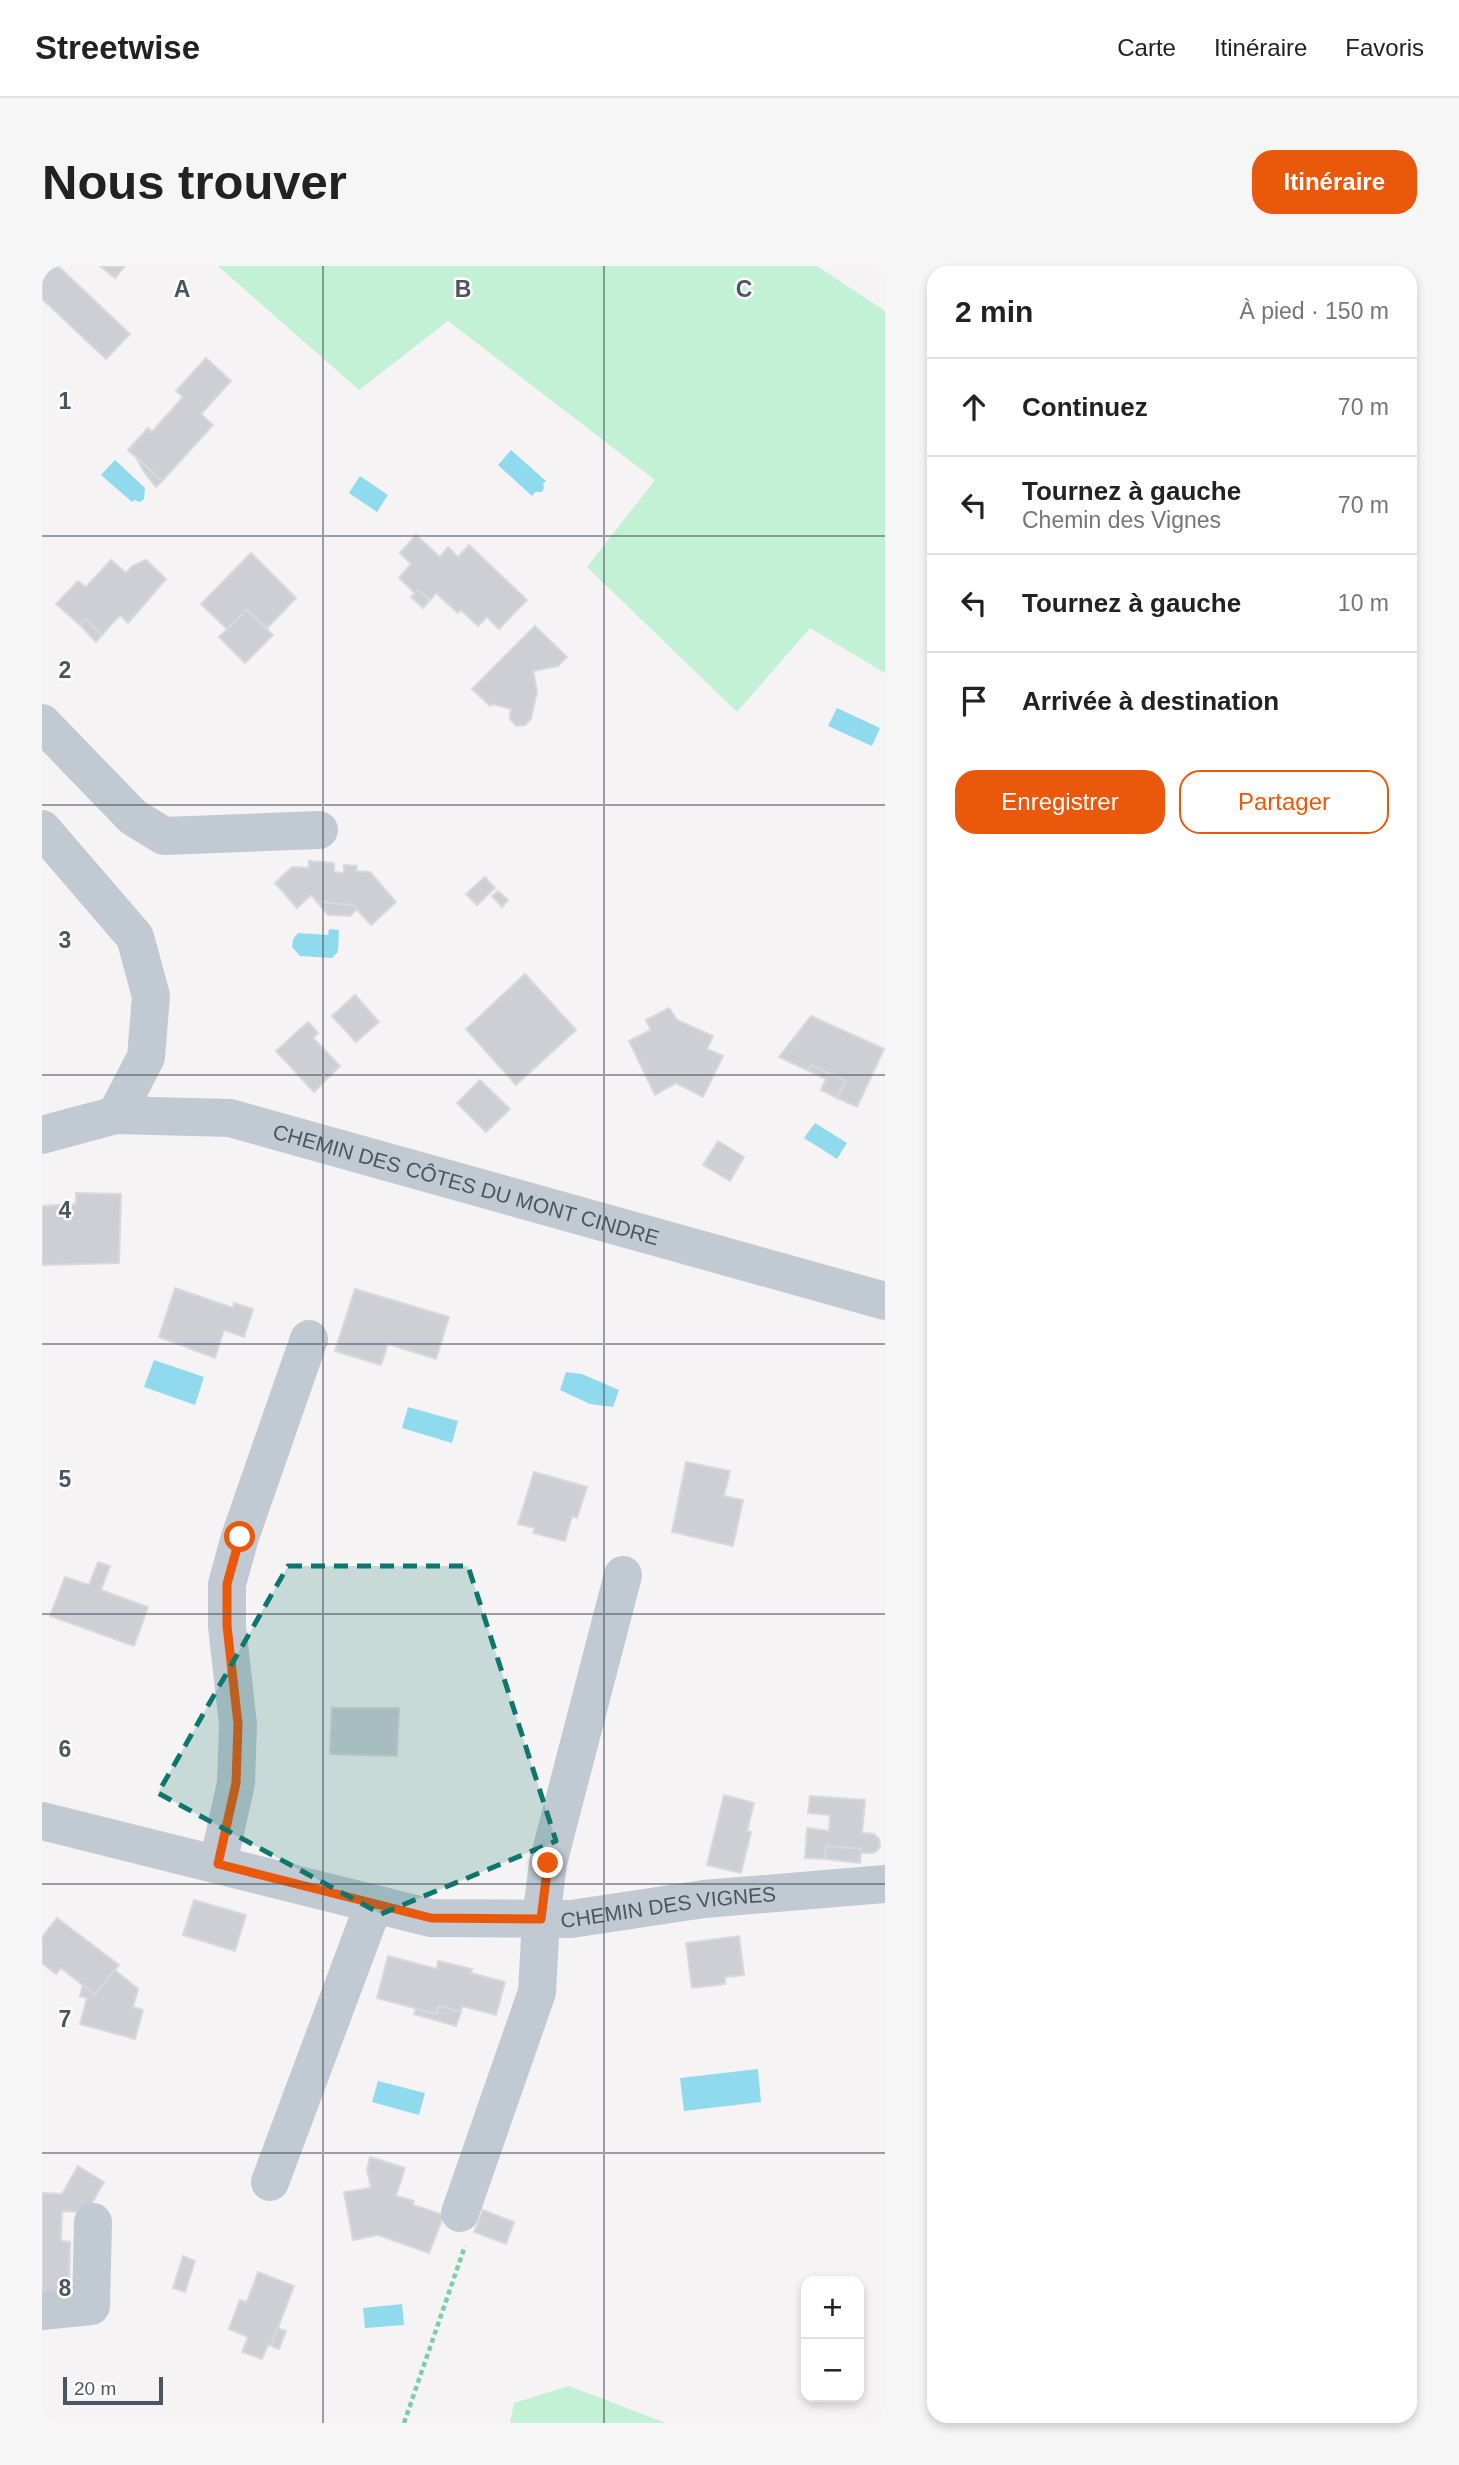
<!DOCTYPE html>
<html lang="fr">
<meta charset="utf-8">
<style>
:root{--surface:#fff;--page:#f6f6f6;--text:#222;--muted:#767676;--line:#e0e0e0;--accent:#ea580c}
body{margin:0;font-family:Arial,sans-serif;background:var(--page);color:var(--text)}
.controls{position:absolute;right:21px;bottom:21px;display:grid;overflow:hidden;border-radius:14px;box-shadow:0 4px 10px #0003}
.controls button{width:63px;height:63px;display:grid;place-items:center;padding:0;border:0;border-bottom:2px solid var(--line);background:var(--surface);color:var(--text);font:35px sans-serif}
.scale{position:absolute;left:21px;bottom:18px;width:100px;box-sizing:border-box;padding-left:7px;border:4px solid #4a5661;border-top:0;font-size:19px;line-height:24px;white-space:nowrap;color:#4a5661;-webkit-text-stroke:5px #fff;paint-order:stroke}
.stop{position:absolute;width:21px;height:21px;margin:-16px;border:5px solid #ea580c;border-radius:50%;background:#fff}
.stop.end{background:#ea580c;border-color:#fff;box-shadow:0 2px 7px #0008}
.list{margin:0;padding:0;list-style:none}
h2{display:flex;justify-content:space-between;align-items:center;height:91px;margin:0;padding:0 28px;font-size:30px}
h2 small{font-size:23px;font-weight:400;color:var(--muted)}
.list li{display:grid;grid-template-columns:46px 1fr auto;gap:21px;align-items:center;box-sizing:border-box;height:98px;padding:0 28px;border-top:2px solid var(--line)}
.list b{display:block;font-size:26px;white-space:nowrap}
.list p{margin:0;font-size:23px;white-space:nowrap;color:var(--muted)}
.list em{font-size:23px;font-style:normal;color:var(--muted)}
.actions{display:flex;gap:14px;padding:21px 28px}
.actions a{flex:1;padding:16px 0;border:2px solid var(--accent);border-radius:21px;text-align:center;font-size:24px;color:var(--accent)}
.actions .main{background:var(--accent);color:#fff}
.icon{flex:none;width:38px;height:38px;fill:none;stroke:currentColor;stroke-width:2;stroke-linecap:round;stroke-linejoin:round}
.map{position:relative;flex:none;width:843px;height:2157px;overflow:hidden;border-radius:21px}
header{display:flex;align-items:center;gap:42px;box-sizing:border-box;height:98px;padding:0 35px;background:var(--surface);border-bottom:2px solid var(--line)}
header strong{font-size:33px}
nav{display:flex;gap:38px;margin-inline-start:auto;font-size:24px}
.intro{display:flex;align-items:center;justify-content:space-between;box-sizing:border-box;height:168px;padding:0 42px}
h1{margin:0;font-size:49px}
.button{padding:18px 32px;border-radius:21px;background:var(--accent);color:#fff;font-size:24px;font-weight:700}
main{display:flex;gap:42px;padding:0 42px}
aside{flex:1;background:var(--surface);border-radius:21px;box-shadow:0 4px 10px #0003}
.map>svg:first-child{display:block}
.green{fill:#c3f1d5}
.water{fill:#90daee}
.building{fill:#cdcfd5;stroke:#d7d9de;stroke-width:2}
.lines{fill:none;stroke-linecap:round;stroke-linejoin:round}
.path{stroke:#7ad0a6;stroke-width:4.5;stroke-dasharray:5 3.5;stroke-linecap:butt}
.minor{stroke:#c1cad2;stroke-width:38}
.route{stroke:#ea580c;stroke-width:9}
.marked{fill:#0f766e;fill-opacity:0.2;stroke:#0f766e;stroke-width:5;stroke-dasharray:14 9;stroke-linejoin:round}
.grid{fill:none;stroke:#4a5661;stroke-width:2;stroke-opacity:0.55}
.labels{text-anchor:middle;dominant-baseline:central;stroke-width:5;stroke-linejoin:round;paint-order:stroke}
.street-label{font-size:21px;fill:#4a5661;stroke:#fff}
.grid-label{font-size:23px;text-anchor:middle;font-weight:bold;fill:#4a5661;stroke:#fff;stroke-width:5;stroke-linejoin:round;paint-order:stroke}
</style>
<header>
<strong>Streetwise</strong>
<nav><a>Carte</a><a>Itinéraire</a><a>Favoris</a></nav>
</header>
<div class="intro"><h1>Nous trouver</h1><a class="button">Itinéraire</a></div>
<main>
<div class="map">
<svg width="843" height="2157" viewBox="0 0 843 2157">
<rect width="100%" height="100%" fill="#f5f3f3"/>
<!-- green -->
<g class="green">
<polygon points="176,0 775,0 843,45 843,407 768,362 695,446 545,301 613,214 406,55 317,124"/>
<polygon points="527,2120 624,2157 468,2157 472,2137"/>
</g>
<!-- water -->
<g class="water">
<polygon points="469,184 504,215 501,218 502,222 500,226 493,226 490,230 456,199"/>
<polygon points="73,194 103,222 102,233 98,236 92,234 90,236 59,209"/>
<polygon points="318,210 346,229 335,246 307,227"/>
<polygon points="795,442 838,462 830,480 786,460"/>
<polygon points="287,663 297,664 296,686 290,692 258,690 250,681 251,673 256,667 286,669"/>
<polygon points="773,857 805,877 795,893 762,872"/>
<polygon points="112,1094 162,1111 153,1139 102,1121"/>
<polygon points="524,1106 540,1108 577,1124 571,1141 548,1138 518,1124"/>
<polygon points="366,1141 416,1155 410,1177 360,1162"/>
<polygon points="716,1803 719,1836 642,1845 638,1812"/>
<polygon points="336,1815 383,1827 377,1849 330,1836"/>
<polygon points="360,2038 362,2059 323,2062 321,2042"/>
</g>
<!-- building -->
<g class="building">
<polygon points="6,0 16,0 88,68 64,93 0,33 0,6"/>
<polygon points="58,0 83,0 73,12"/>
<polygon points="164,92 189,115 159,148 171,159 120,215 86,184 106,162 110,166 141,131 134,125"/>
<polygon points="94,191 120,215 114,221 102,206"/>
<polygon points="374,269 398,291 406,281 416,291 427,279 485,334 457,363 445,351 436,360 419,344 416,347 394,327 388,334 376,324 373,327 357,312 369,298 358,287"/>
<polygon points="209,287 254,332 225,362 205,344 185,363 159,338"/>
<polygon points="69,294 84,307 90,300 104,294 124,313 86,357 78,349 60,369 43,353 38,359 14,338 36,315 44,321"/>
<polygon points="376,324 388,334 381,342 369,331"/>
<polygon points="205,344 231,369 203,397 177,371"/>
<polygon points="43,353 60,369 54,376 38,359"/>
<polygon points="493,360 525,391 516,400 491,405 495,425 489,453 483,459 474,460 468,453 469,443 450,438 448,440 430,423"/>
<polygon points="267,595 292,597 292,606 302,607 302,599 315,600 314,605 328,606 354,636 329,659 311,639 275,636 269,629 255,642 233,617 250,601 267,602"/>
<polygon points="443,611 453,622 435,639 424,628"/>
<polygon points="456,625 466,634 460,641 450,630"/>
<polygon points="275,636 311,639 315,643 308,650 286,649"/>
<polygon points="483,708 534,764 474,819 424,763"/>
<polygon points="313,729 337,756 314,776 290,750"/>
<polygon points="627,742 635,754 671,770 665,783 681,790 661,831 634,817 613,829 587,775 609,764 604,754"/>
<polygon points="769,750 842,783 815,841 795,832 803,815 769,799 767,805 737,791"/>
<polygon points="266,756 276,767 271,772 298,800 272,826 234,785"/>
<polygon points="769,799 803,815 795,832 779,824 784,813 767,805"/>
<polygon points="438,814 468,843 444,866 415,837"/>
<polygon points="676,875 702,891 688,915 661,899"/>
<polygon points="34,927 79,928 77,997 0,999 0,940 34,938"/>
<polygon points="133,1022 191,1042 192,1037 211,1043 202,1071 182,1064 173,1092 117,1071"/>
<polygon points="313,1023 407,1051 394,1093 346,1078 339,1099 293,1085"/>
<polygon points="644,1196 688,1205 682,1230 701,1234 691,1280 630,1266"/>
<polygon points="492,1206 545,1221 535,1252 530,1250 523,1275 491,1267 493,1262 476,1258"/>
<polygon points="56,1296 68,1300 59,1324 106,1341 92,1380 8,1350 23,1311 47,1319"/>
<polygon points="290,1442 357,1442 355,1490 288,1488"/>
<polygon points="682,1529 712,1537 705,1565 709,1566 699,1607 665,1599"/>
<polygon points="768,1530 823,1534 820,1567 832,1568 837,1573 838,1580 835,1585 831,1587 819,1587 819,1583 784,1580 783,1593 763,1592 765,1562 787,1565 788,1549 766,1547"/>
<polygon points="784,1580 819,1583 818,1597 783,1593"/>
<polygon points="152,1634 204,1649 193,1685 141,1669"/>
<polygon points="15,1652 77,1699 53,1729 19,1702 14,1708 0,1697 0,1671"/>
<polygon points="697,1670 702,1709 683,1711 683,1718 650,1722 644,1677"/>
<polygon points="346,1690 395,1703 396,1695 430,1703 429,1707 463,1716 454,1749 420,1740 419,1746 397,1740 395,1748 335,1732"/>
<polygon points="73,1704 96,1723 91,1741 101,1744 93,1773 38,1758 45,1732 38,1730 41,1719 53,1729"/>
<polygon points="397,1740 419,1746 414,1760 372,1748 374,1743 395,1748"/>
<polygon points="328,1891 363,1902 354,1930 372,1935 371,1939 402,1949 387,1987 336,1969 311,1974 302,1926 329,1922 325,1904"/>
<polygon points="36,1900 62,1916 45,1946 20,1945 19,1975 28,1976 27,2027 0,2033 0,1927 20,1928"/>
<polygon points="441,1944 472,1956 464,1978 432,1966"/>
<polygon points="141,1990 153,1995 143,2026 131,2022"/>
<polygon points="216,2006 252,2020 229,2080 226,2079 220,2093 200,2086 206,2071 187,2063 198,2034 205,2036"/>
<polygon points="235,2062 244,2065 237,2083 229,2080"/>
</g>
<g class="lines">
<!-- path -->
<polyline class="path" points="362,2157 423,1980"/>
<!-- minor -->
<g class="minor">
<polyline points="0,457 91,551 122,570 277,564"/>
<polyline points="0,563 93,671 109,730 104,791 74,849"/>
<path id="s1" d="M0,869L74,849L188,852L843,1035"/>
<path id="s2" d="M0,1555L389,1652L529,1653L662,1633L843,1618"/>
<polyline points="176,1598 194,1517 196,1458 185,1360 185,1318 198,1271 267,1073"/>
<polyline points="228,1916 332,1638"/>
<polyline points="418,1947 495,1726 499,1653 506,1597 581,1309"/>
<polyline points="0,2045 49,2040 51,1956"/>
</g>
</g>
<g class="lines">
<!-- route -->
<polyline class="route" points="198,1271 185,1318 185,1360 196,1458 194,1517 176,1598 389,1652 499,1653 506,1597"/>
</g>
<!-- marked area -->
<path class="marked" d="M246,1300H426L514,1575L339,1648L116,1527Z"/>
<!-- grid -->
<path class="grid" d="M281,0V2157M562,0V2157M0,270H843M0,539H843M0,809H843M0,1078H843M0,1348H843M0,1618H843M0,1887H843"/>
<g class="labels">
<!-- street labels -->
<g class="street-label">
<text stroke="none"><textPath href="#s1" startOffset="436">CHEMIN DES CÔTES DU MONT CINDRE</textPath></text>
<text stroke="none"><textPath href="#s2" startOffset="639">CHEMIN DES VIGNES</textPath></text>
</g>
</g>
<g class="grid-label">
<text x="140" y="31">A</text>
<text x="421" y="31">B</text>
<text x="702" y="31">C</text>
<text x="23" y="143">1</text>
<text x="23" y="412">2</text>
<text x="23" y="682">3</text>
<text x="23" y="952">4</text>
<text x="23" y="1221">5</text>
<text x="23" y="1491">6</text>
<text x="23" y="1761">7</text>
<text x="23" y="2030">8</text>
</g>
</svg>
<div class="controls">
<button>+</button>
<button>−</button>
</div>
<div class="scale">20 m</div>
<div class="stop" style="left:198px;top:1271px"></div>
<div class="stop end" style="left:506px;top:1597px"></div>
</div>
<aside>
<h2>2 min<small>À pied · 150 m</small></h2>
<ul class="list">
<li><svg class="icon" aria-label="ahead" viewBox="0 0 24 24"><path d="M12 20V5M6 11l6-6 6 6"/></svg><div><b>Continuez</b></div><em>70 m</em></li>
<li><svg class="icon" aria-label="left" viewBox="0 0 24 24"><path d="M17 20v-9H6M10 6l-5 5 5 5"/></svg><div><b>Tournez à gauche</b><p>Chemin des Vignes</p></div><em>70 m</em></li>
<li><svg class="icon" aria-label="left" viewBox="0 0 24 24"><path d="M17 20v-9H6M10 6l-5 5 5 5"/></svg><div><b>Tournez à gauche</b></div><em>10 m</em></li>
<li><svg class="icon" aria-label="arrive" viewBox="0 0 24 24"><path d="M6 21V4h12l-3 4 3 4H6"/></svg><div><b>Arrivée à destination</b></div></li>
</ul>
<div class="actions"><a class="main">Enregistrer</a><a>Partager</a></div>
</aside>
</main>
